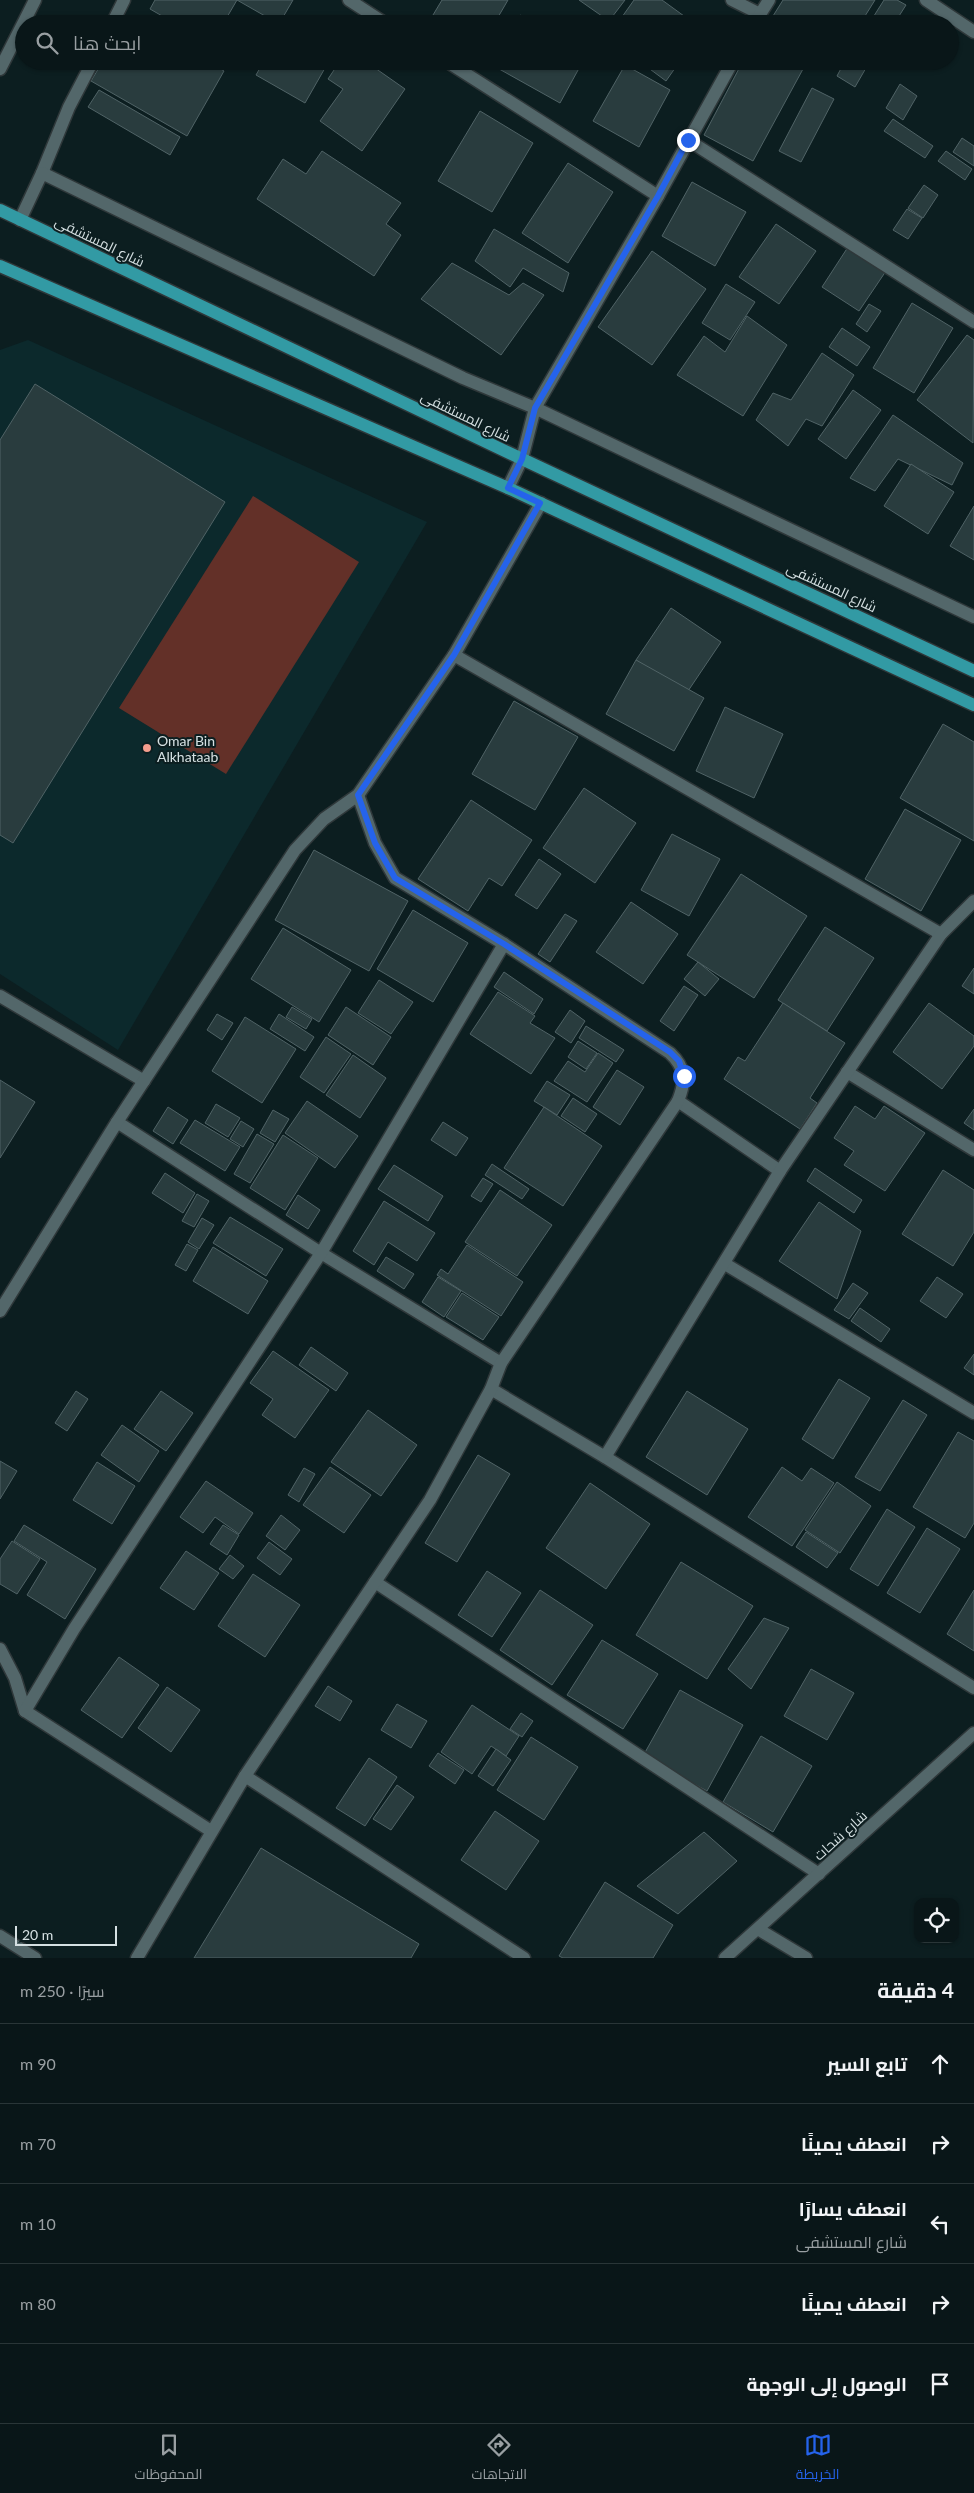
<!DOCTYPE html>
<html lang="ar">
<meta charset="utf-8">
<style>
:root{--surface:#091618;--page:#121f21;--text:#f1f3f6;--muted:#999fa2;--line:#293537;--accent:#2563eb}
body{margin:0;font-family:Lato,Cairo,sans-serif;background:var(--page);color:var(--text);direction:rtl}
.controls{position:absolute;right:15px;bottom:15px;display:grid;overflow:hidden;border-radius:10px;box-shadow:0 1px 4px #0004}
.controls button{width:45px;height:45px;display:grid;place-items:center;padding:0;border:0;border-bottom:1px solid var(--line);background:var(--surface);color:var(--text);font:25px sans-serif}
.scale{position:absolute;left:15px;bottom:12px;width:102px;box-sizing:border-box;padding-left:5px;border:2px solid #d5e0e2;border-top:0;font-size:14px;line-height:18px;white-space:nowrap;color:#d5e0e2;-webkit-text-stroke:4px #0c1e20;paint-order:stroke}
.stop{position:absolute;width:15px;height:15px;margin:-11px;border:4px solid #2563eb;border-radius:50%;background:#fff}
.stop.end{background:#2563eb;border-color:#fff;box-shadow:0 1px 5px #0008}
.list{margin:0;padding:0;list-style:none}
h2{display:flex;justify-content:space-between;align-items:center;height:65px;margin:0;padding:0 20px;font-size:21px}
h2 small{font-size:16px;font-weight:400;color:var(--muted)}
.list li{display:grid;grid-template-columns:32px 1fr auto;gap:15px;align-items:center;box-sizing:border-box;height:80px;padding:0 20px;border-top:1px solid var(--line)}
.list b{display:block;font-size:19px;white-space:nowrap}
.list p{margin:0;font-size:16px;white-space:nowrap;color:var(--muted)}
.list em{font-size:16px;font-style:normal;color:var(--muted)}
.icon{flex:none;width:28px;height:28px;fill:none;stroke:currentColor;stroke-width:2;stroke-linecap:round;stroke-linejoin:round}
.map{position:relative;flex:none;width:974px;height:1958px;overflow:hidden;direction:ltr}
.search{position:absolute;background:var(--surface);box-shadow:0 1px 4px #0004;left:15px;right:15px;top:15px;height:55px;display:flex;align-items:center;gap:12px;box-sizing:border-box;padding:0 18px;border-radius:28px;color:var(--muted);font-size:19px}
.sheet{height:465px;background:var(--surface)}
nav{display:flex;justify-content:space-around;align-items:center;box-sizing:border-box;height:70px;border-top:1px solid var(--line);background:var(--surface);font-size:14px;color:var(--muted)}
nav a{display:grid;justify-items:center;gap:2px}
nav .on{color:var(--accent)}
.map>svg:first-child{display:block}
.built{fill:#0c292c}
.green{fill:#633028}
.building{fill:#293c3e;stroke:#506366}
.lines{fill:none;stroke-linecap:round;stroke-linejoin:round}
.minor-casing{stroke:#2f383a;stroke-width:15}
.major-casing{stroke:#2f383a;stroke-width:15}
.minor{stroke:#53676a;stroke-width:12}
.major{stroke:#329aa4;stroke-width:12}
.route{stroke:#2563eb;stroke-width:6}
.poi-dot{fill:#f49d8d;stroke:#0c1e20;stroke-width:2}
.labels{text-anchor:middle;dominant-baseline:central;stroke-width:4;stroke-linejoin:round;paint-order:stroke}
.street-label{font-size:14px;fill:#d5e0e2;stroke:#0c1e20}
.poi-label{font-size:14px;fill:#d5e0e2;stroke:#0c1e20;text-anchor:start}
</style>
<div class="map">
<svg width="974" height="1958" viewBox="0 0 974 1958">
<rect width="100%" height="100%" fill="#0c1e20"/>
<!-- built -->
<polygon class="built" points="28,340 427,522 118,1050 0,974 0,350"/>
<!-- green -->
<polygon class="green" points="253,496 359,562 226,774 119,708"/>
<!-- building -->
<g class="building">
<polygon points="155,0 237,0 223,24 176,24 150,9"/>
<polygon points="237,0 293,0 279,24"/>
<polygon points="442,0 508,0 494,24 436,24 430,20"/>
<polygon points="579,0 625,0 609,21"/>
<polygon points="634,0 662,0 695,24 617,24"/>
<polygon points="783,0 875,0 860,24 768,24"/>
<polygon points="884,0 897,0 906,5 894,24 879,24 872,19"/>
<polygon points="520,15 536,24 515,24"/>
<polygon points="130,16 142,24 125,24"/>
<polygon points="103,61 207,61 224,71 187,136 91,81"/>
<polygon points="264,61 329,61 305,103 256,75"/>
<polygon points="340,61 365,61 405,89 362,151 320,121 343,89 328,79"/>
<polygon points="494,61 583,61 560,103 492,65"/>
<polygon points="639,61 680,61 666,81"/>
<polygon points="743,61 788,61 803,69 753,161 704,135"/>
<polygon points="819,61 836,61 831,69"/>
<polygon points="845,61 870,61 855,87 837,76"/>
<polygon points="625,65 670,90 639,147 593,121"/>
<polygon points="900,84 917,96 903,120 886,108"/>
<polygon points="812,88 834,99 801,162 779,151"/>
<polygon points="99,90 180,137 170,155 88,107"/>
<polygon points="480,111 533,143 492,212 438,181"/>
<polygon points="893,119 933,146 925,158 884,131"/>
<polygon points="962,138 974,146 974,166 953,152"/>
<polygon points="322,151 401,203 386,224 401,235 374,276 257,199 283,159 306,174"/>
<polygon points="946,151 972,169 965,180 938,161"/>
<polygon points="568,163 613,192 568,263 522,233"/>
<polygon points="692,182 746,212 715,266 662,236"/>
<polygon points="924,185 938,195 923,218 908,208"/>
<polygon points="907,209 922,218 908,239 893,230"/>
<polygon points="776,224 816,251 779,304 739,277"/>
<polygon points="494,229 569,273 563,292 523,268 510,287 475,261"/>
<polygon points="848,247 886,271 859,311 822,287"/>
<polygon points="652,251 706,289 652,365 598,327"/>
<polygon points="452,263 509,295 523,283 544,295 501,355 421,299"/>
<polygon points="726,284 755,302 730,340 702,323"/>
<polygon points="912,303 953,328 914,393 873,368"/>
<polygon points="869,304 881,311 867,332 856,324"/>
<polygon points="747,316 787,345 743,416 677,375 704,336 725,352"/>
<polygon points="842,328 870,347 857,366 829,347"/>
<polygon points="967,335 974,340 973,443 917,400"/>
<polygon points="822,353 854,375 822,426 806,419 788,446 756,420 773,393 791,400"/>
<polygon points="35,384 225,502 13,843 0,835 0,440"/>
<polygon points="853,390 881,410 846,459 818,439"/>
<polygon points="893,415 963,463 952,485 898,459 875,491 850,478"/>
<polygon points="911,464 954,492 928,534 884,506"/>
<polygon points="974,506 974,560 950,546"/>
<polygon points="671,608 721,642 686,694 636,660"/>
<polygon points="636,660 704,698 674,751 606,714"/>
<polygon points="514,701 578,737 535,810 472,774"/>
<polygon points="725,707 783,734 754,798 696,771"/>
<polygon points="943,724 974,742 974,841 900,798"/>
<polygon points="584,788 636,823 595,883 543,848"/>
<polygon points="471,800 532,840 502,886 489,878 468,911 418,879"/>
<polygon points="905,809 961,840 921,911 865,879"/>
<polygon points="672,834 720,859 689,916 641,890"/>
<polygon points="314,850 408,901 369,971 275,920"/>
<polygon points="539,859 561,874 537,909 515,895"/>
<polygon points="741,874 807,916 754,998 687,955"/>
<polygon points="631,902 678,934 643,984 596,952"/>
<polygon points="413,910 468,943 433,1002 377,969"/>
<polygon points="565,914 577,921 550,962 538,954"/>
<polygon points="825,927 874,958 827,1031 778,1000"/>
<polygon points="283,928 351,970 319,1022 251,979"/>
<polygon points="698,962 719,979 705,996 684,979"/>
<polygon points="974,968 974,994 962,986"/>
<polygon points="504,972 543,999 534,1014 494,987"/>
<polygon points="379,980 413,1002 391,1034 358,1013"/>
<polygon points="684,986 698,995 674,1031 660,1021"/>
<polygon points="498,992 535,1016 530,1023 555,1038 531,1074 470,1034"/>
<polygon points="783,1003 845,1043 810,1098 817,1103 800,1129 724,1079 738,1057 745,1061"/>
<polygon points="929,1003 974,1036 974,1046 942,1089 893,1052"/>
<polygon points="292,1007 312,1019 306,1029 286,1017"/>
<polygon points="346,1007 391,1037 373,1065 328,1035"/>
<polygon points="570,1010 585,1021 571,1043 555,1032"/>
<polygon points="217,1014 233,1023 222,1040 207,1030"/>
<polygon points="279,1014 314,1037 305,1051 270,1029"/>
<polygon points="245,1017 296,1049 262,1103 212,1071"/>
<polygon points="586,1026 624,1050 616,1062 579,1038"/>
<polygon points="326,1037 351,1054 324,1093 300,1077"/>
<polygon points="578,1041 597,1053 586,1069 568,1057"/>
<polygon points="598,1053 613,1063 587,1102 554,1081 568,1061 585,1072"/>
<polygon points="353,1055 386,1078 360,1118 326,1095"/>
<polygon points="617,1070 644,1087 620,1125 593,1107"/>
<polygon points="0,1080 35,1102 0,1158"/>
<polygon points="547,1081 570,1095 557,1115 534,1101"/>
<polygon points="573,1098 597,1114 585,1132 561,1116"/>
<polygon points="307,1101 358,1136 335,1168 285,1133"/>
<polygon points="216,1104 240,1118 228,1137 205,1123"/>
<polygon points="855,1106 875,1119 884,1106 925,1133 885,1191 844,1165 854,1151 834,1138"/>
<polygon points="168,1107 188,1120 173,1144 153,1131"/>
<polygon points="544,1107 602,1146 563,1206 504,1168"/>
<polygon points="974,1109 974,1130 964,1123"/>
<polygon points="273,1110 289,1119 275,1142 260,1133"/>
<polygon points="195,1120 240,1147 225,1171 180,1143"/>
<polygon points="241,1121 254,1129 243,1147 230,1139"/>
<polygon points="443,1122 468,1138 456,1156 431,1140"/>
<polygon points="257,1134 274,1144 250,1183 234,1174"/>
<polygon points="283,1135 318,1158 285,1210 250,1188"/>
<polygon points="492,1164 529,1189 522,1199 485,1175"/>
<polygon points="394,1165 443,1196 428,1221 378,1189"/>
<polygon points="815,1168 862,1200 854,1213 807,1181"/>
<polygon points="943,1170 974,1190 974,1232 953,1266 902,1234"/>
<polygon points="165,1173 195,1193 183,1213 152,1193"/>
<polygon points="483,1178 493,1184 481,1202 471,1196"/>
<polygon points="500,1190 552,1225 517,1276 465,1242"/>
<polygon points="197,1194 209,1201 194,1227 182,1221"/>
<polygon points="298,1195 320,1210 308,1229 286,1215"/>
<polygon points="384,1201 435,1233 417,1261 388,1242 374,1265 353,1251"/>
<polygon points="819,1202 861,1231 837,1299 779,1261"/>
<polygon points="230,1217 283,1249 266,1276 213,1243"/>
<polygon points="202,1218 214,1225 199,1249 188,1242"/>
<polygon points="187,1244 198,1250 186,1271 175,1265"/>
<polygon points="467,1245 523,1282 501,1316 437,1275 441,1269 448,1274"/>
<polygon points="213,1247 268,1281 248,1314 193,1281"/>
<polygon points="386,1257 414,1274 404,1289 377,1271"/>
<polygon points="438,1277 461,1291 444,1317 422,1302"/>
<polygon points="937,1277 963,1294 946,1318 920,1301"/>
<polygon points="853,1283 868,1293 849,1319 834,1310"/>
<polygon points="462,1293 499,1317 483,1340 446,1317"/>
<polygon points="860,1308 890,1329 881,1342 851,1321"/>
<polygon points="311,1347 348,1373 336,1391 299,1365"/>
<polygon points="273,1351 329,1390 295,1438 262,1415 273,1399 250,1383"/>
<polygon points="974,1354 974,1375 964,1368"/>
<polygon points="839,1379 870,1398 833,1459 802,1439"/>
<polygon points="76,1391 88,1399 67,1431 55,1423"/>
<polygon points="161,1391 193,1413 166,1451 134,1429"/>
<polygon points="687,1391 748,1429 707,1495 646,1457"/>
<polygon points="903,1400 927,1415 880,1491 855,1477"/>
<polygon points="368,1410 417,1445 381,1496 331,1462"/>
<polygon points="122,1425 159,1451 139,1482 101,1455"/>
<polygon points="958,1432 974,1441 974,1523 965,1538 913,1507"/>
<polygon points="478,1455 510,1474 457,1562 425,1543"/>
<polygon points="0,1461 17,1471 0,1499"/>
<polygon points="97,1462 135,1486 112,1524 73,1500"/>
<polygon points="330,1467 371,1495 344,1533 303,1505"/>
<polygon points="782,1467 802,1481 811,1468 834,1483 792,1546 748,1517"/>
<polygon points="304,1468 315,1474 299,1502 288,1495"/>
<polygon points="206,1481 253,1513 239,1534 215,1517 203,1533 180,1517"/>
<polygon points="837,1482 871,1506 840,1553 805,1530"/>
<polygon points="590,1483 650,1524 606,1589 546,1548"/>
<polygon points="887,1509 915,1527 878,1586 850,1569"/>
<polygon points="281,1515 300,1530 285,1550 266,1536"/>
<polygon points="24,1525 96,1569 65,1619 27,1595 47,1562 14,1541"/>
<polygon points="223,1525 239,1535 227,1555 210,1544"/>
<polygon points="927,1528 960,1549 920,1613 887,1593"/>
<polygon points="806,1532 838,1553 827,1568 796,1547"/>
<polygon points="12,1541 40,1559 17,1594 0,1584 0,1559"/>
<polygon points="269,1542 292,1559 280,1575 257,1558"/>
<polygon points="186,1551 219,1573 194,1610 160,1588"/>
<polygon points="230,1555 244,1566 233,1579 219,1569"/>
<polygon points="681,1562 753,1606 707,1679 636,1635"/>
<polygon points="487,1571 521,1593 492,1637 458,1615"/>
<polygon points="253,1574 300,1605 265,1657 218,1626"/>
<polygon points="540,1590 593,1625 552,1685 500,1650"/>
<polygon points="974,1590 974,1651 947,1634"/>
<polygon points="764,1618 789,1628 751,1689 728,1669"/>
<polygon points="602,1640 658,1674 623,1729 567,1695"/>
<polygon points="119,1657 159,1685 122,1738 81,1710"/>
<polygon points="811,1669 854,1693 827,1740 784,1716"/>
<polygon points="328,1686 352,1701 340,1721 315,1706"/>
<polygon points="167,1687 200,1710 171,1752 138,1728"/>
<polygon points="680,1690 743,1725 707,1791 643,1756"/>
<polygon points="397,1704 427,1721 411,1748 381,1730"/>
<polygon points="472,1705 519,1736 506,1756 491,1746 472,1774 441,1752"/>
<polygon points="521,1713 533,1721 522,1737 510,1729"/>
<polygon points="761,1736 812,1766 773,1832 723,1802"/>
<polygon points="531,1737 578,1767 544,1820 497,1790"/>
<polygon points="496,1749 511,1760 493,1786 478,1776"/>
<polygon points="438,1753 464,1770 455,1784 429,1766"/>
<polygon points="369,1758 397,1777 365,1826 336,1808"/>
<polygon points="397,1785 414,1797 391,1830 373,1819"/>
<polygon points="495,1811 539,1841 506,1890 461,1860"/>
<polygon points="704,1832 737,1861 678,1914 637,1886"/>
<polygon points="261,1848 419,1944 411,1958 194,1958"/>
<polygon points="605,1882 673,1925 653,1958 563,1958 559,1956"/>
</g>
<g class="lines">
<defs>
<g id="minor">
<polyline points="349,0 386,24"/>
<polyline points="732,0 760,14"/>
<polyline points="926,0 974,32"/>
<polyline points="112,24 124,0"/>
<polyline points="754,24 769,0"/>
<polyline points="446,61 658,196"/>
<polyline points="0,69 35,0"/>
<polyline points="688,140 974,322"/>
<polyline points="42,173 69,107 93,61"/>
<polyline points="20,220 42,173 463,378 535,408 974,617"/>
<polyline points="508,488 522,459 535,408 658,196 733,61"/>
<polyline points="454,655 941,934"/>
<path d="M358,795L375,843L395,878L504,944L670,1053C686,1068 686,1081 678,1101L780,1171"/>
<polyline points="0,996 144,1081"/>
<polyline points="847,1072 974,1150"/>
<polyline points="117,1122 321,1253 501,1363"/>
<polyline points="725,1264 974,1413"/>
<polyline points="0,1311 117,1122 295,850 324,819 358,795 454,655 541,503"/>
<polyline points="491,1389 605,1457 974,1688"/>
<polyline points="605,1457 780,1171 941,934 974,901"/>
<polyline points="375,1582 819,1874"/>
<polyline points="0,1649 15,1678 25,1711 211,1831"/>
<polyline points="25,1711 74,1629 321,1253 504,944"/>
<polyline points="245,1776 524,1958"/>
<polyline points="758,1929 806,1958"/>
<polyline points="0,1936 35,1958"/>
<polyline points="137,1958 245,1776 430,1500 491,1389 501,1363 678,1101"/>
<polyline points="725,1958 974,1733"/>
</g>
<g id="major">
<polyline points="0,210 522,459 974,671"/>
<polyline points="0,266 508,488 974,705"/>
</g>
</defs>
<!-- minor casing -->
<use href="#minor" class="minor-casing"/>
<!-- major casing -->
<use href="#major" class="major-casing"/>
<!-- minor -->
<use href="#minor" class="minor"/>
<!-- major -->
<use href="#major" class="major"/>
</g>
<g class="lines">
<!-- route -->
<polyline class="route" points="684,1076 679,1061 670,1052 504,944 395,878 375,843 358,795 454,655 540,503 508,488 522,459 535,408 658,196 688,140"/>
</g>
<!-- markers -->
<circle class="poi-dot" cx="147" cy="748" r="5"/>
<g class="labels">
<!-- street labels -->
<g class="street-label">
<text transform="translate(100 241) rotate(26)">شارع المستشفى</text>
<text transform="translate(466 416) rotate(26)">شارع المستشفى</text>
<text transform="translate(832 587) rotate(25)">شارع المستشفى</text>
<text transform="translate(840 1835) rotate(-42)">شارع شحات</text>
</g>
<!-- poi labels -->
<g class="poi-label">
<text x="157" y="740">Omar Bin<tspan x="157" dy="16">Alkhataab</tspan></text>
</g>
</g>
</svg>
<div class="controls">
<button><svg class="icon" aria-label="locate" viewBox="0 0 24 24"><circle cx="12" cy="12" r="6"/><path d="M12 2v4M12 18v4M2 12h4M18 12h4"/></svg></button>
</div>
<div class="scale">20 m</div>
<div class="stop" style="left:684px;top:1076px"></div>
<div class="stop end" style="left:688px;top:140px"></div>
<div class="search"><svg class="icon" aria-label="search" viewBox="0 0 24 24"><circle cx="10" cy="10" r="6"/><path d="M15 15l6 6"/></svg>ابحث هنا</div>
</div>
<section class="sheet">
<h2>4 دقيقة<small>سيرًا · 250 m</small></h2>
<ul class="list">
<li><svg class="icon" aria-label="ahead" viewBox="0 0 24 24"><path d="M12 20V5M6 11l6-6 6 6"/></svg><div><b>تابع السير</b></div><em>90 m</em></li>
<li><svg class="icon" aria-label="right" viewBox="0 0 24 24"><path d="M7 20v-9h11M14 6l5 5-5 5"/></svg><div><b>انعطف يمينًا</b></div><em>70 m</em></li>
<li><svg class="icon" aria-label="left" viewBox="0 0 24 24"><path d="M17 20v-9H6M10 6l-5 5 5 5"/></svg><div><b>انعطف يسارًا</b><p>شارع المستشفى</p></div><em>10 m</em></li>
<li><svg class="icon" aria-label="right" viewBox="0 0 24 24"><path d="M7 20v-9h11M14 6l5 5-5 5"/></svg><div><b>انعطف يمينًا</b></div><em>80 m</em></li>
<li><svg class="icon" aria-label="arrive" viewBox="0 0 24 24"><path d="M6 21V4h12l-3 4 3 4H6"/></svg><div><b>الوصول إلى الوجهة</b></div></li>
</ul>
</section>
<nav>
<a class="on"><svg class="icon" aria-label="map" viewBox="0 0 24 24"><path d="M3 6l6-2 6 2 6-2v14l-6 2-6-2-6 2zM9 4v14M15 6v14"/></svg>الخريطة</a>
<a><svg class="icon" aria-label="directions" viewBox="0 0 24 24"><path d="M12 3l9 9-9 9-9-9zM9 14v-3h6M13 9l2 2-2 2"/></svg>الاتجاهات</a>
<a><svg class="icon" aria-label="saved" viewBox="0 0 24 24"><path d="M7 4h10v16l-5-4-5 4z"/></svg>المحفوظات</a>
</nav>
